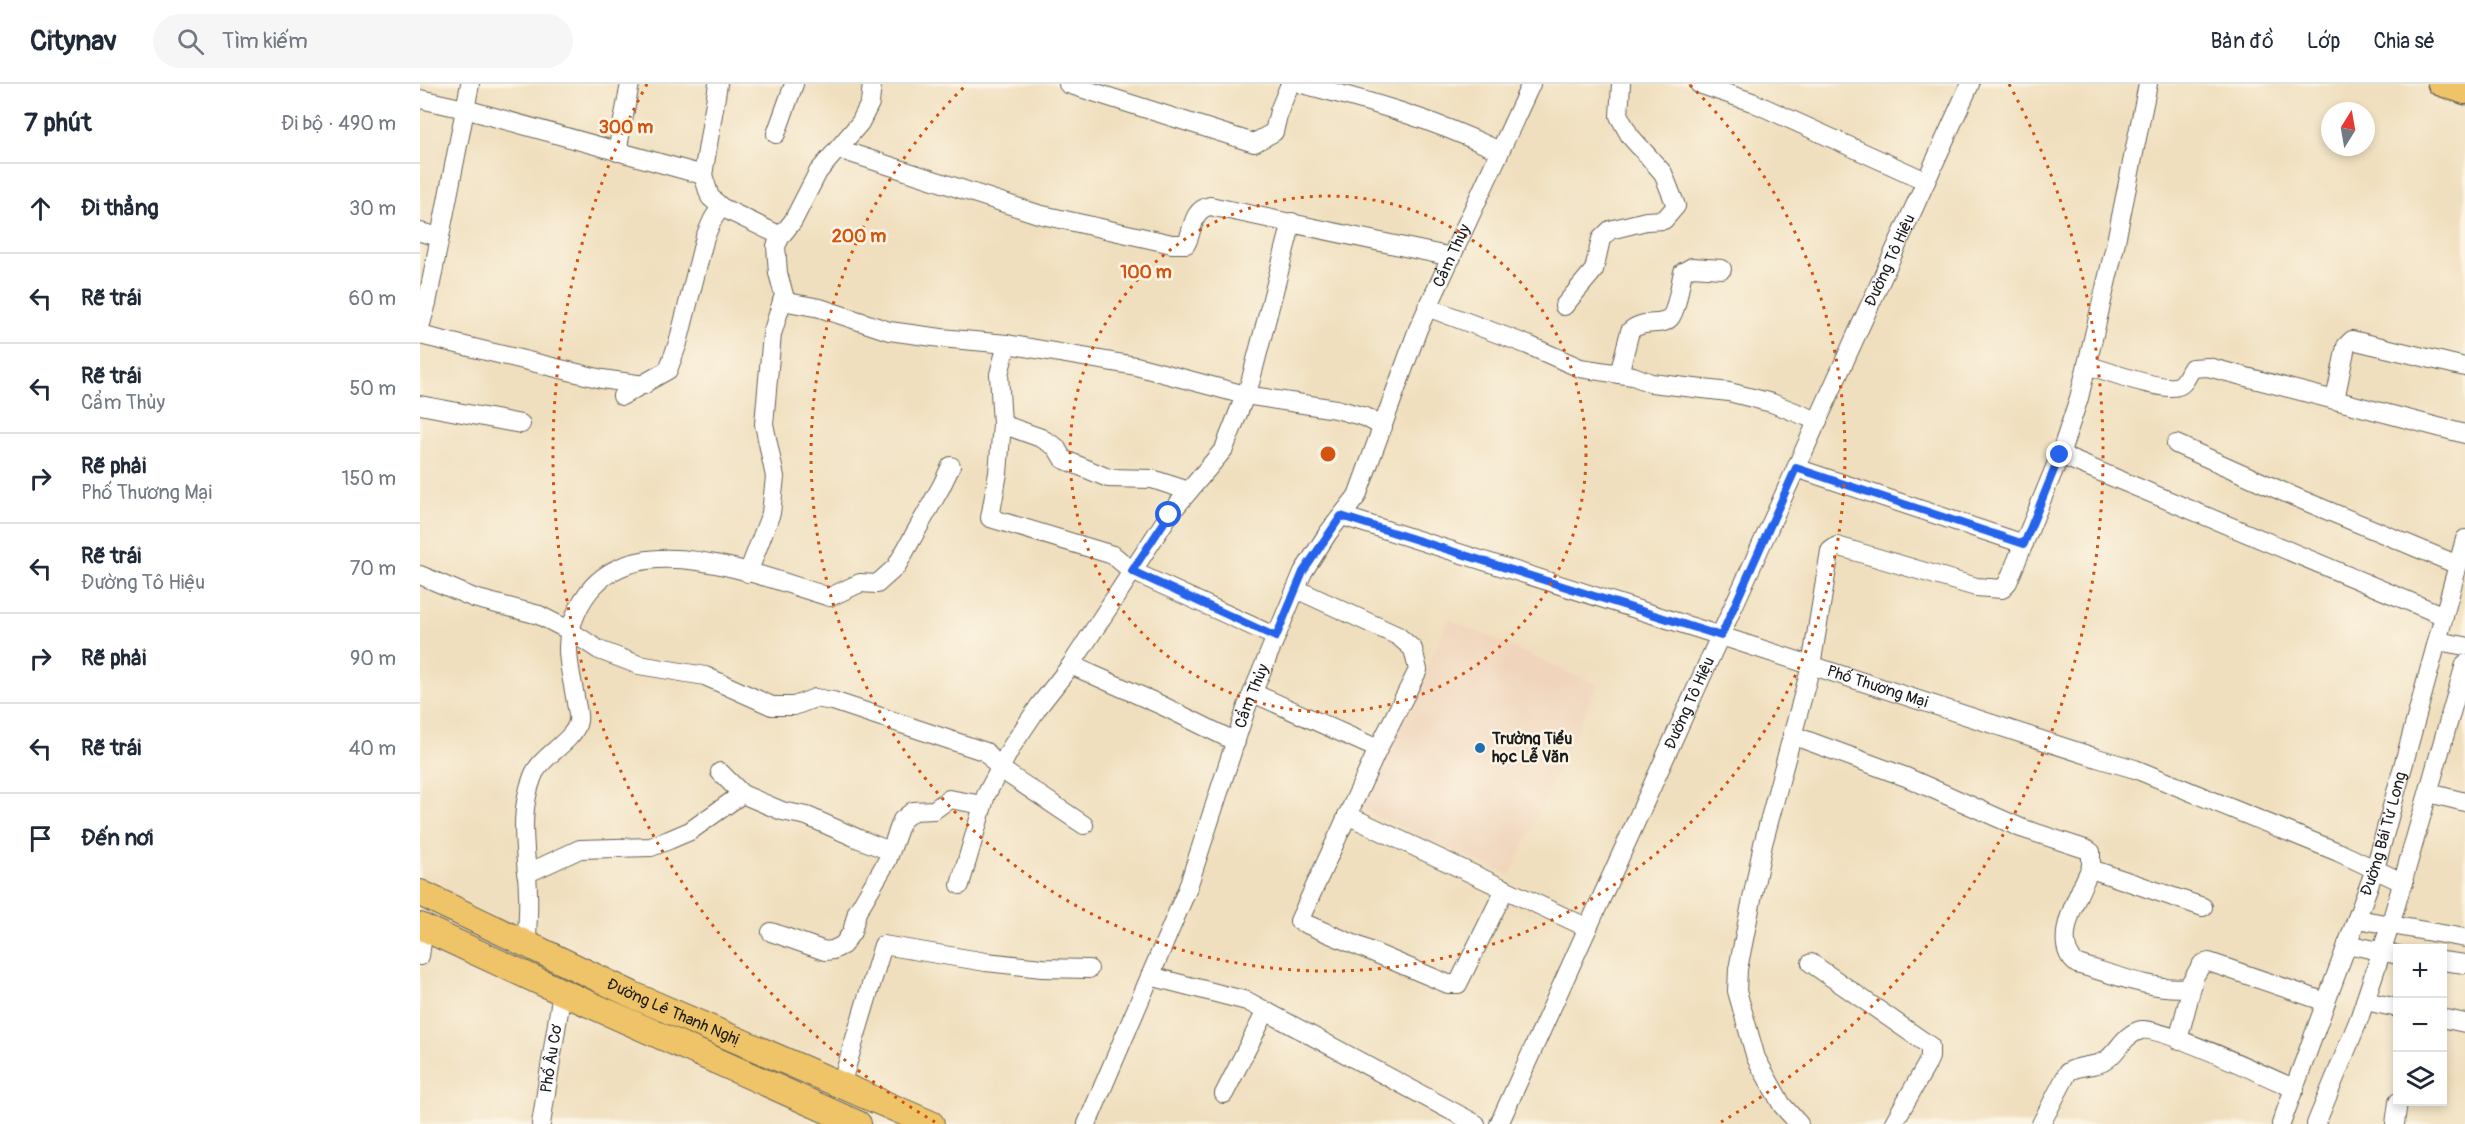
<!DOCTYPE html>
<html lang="vi">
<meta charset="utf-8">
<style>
:root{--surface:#fff;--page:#f6f6f7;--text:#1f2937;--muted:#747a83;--line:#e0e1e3}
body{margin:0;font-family:Pangolin,sans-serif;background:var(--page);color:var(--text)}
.controls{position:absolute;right:18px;bottom:18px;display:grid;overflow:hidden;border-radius:0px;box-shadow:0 3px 9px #0003}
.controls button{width:54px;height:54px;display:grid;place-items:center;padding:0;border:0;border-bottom:2px solid var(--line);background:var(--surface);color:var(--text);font:30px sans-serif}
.compass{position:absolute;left:1901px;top:18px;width:54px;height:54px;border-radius:50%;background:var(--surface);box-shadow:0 3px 9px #0003;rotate:11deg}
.stop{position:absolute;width:18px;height:18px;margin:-14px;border:4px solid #2563eb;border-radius:50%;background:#fff}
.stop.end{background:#2563eb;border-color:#fff;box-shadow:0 2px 6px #0008}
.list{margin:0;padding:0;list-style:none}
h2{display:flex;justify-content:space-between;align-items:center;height:78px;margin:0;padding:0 24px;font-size:26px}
h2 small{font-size:20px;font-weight:400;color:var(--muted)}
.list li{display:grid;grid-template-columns:39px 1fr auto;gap:18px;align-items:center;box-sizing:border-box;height:90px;padding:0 24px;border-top:2px solid var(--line)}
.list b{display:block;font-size:22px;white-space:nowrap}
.list p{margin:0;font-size:20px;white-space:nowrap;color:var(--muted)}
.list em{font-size:20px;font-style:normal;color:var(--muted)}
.icon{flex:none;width:33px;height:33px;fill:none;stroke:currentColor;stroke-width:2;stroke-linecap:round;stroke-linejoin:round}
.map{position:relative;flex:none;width:2045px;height:1040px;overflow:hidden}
header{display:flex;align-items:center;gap:36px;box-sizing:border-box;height:84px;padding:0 30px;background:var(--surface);border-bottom:2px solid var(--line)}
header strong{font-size:28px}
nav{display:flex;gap:33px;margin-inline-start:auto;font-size:21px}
.search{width:420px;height:54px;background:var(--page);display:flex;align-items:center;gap:15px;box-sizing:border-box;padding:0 21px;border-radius:33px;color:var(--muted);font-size:22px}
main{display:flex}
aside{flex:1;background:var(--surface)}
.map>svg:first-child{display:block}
.built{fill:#f0d5bc}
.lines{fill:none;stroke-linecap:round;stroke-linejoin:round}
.minor-casing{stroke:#666055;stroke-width:20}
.major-casing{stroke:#666055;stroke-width:25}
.highway-casing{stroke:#666055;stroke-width:28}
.minor{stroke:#fff;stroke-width:18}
.major{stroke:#efc469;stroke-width:22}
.highway{stroke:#efc469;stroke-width:26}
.route{stroke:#2563eb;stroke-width:8}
.ring{fill:none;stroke:#d4530e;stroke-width:3;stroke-dasharray:3 6}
.poi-dot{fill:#1f6fb2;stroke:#fcf5e5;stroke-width:2}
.labels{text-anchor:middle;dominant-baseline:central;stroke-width:5;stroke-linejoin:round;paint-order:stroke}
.street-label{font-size:16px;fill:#1c1c1c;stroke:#fcf5e5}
.poi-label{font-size:16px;font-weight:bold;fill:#1c1c1c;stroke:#fcf5e5;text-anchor:start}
.centre{fill:#d4530e;stroke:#fcf5e5;stroke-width:3}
.ring-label{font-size:18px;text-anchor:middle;font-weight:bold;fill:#d4530e;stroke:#fcf5e5;stroke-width:5;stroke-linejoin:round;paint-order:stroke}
</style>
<header>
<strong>Citynav</strong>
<div class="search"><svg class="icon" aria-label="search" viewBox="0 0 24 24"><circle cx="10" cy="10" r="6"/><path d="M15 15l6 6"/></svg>Tìm kiếm</div>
<nav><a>Bản đồ</a><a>Lớp</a><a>Chia sẻ</a></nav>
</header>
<main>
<aside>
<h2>7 phút<small>Đi bộ · 490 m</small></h2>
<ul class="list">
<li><svg class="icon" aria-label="ahead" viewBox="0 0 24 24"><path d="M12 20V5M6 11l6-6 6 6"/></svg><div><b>Đi thẳng</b></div><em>30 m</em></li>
<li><svg class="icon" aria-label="left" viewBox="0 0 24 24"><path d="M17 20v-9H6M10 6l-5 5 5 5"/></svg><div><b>Rẽ trái</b></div><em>60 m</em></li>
<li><svg class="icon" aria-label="left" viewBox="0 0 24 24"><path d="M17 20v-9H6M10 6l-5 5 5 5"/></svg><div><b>Rẽ trái</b><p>Cẩm Thủy</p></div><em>50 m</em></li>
<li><svg class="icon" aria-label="right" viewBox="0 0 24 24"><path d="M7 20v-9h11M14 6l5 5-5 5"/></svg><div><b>Rẽ phải</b><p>Phố Thương Mại</p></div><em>150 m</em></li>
<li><svg class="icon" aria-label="left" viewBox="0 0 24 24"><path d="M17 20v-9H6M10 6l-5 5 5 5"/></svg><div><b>Rẽ trái</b><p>Đường Tô Hiệu</p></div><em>70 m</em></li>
<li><svg class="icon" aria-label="right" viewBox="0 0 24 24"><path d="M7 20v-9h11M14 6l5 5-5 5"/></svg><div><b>Rẽ phải</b></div><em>90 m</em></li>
<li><svg class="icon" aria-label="left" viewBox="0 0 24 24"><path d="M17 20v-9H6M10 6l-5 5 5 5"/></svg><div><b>Rẽ trái</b></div><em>40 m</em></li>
<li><svg class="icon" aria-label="arrive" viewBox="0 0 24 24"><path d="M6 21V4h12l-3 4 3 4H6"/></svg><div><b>Đến nơi</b></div></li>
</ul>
</aside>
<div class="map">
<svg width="2045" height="1040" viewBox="0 0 2045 1040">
<rect width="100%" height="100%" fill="#fcf5e5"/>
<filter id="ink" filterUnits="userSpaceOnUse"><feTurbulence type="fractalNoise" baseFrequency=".0167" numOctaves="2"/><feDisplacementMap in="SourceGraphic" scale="12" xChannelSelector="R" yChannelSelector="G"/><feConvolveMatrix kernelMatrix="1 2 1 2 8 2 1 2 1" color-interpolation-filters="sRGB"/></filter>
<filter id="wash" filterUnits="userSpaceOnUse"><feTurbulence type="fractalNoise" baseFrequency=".008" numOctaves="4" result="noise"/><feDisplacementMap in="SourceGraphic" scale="24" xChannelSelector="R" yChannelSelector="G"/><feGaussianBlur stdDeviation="1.35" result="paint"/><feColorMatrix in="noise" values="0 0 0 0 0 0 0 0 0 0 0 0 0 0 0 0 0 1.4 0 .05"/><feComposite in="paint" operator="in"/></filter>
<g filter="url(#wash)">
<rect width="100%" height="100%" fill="#f0dfbe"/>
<!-- built -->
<polygon class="built" points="1029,535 1177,601 1090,792 942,726"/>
</g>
<g filter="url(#ink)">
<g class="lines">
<defs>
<g id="minor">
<polyline points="648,0 834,59 854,48 859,27 870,0"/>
<path d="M882,0C949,17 1012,35 1075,65L1079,70"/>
<polyline points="1279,0 1332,18 1506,97"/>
<polyline points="0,15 45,25 283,91 290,113 301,123 361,152"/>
<polyline points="356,50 374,0"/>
<path d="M418,65L618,130L752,160H766C774,146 771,126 790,122L1032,173"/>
<polyline points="197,68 210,0"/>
<polyline points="283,91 298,0"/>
<polyline points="0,148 20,153"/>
<polyline points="362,217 400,224 469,247 521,254 587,260 716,282 825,311 916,325 945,333 963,343"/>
<polyline points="1144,222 1174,186 1181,155 1190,146 1226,137 1244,136 1256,122 1243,89 1210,52 1199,32 1201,0"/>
<polyline points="1007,223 1108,261 1160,284 1213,292 1231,299 1309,308 1352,319 1398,337"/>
<polyline points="0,243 7,219 50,0"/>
<polyline points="0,251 182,295 224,301"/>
<polyline points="587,260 579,290 582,340 578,389 570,434 693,471 712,487 856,553"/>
<path d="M1667,281C1684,286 1743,308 1758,302C1765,300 1768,290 1772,284L1788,283L2045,350"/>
<path d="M1199,290L1210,247C1224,234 1241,244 1250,234C1257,226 1260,199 1263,188L1272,183L1302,185"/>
<polyline points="202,312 248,286 258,259 285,153 293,135 301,123"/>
<polyline points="1915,316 1926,262 1932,256 2045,283"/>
<polyline points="0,321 101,340"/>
<polyline points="582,340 621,354 636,363 643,375 688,394 732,395 769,407"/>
<polyline points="1756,360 1875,413 2038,481"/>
<polyline points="1640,371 2024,532"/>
<polyline points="1376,384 1604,460"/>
<path id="s1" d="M922,432L1301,552L1677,674L1715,685L1918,768L1984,799"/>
<polyline points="328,489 351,429 355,393 344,340 352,250 364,211 358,189 356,162 361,152 373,137 398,88 440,39 450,19 452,0"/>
<polyline points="0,491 54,514 119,531 150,547 179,566 219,581 285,592 352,622 374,622 395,614 413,617 566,668 579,684 664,741"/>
<polyline points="876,505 978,552 993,565 998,586 958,665 879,837 1028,900 1038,900 1085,805"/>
<polyline points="2017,557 2045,562"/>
<polyline points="651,581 741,621 816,658"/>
<polyline points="833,609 958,665"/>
<polyline points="1372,651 1486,693 1601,744 1668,766 1671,768 1671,783 1674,786 1783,823"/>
<polyline points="300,688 322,710 362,727 387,732 439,755 470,767"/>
<polyline points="2009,709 2045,718"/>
<polyline points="927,731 1168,844"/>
<path d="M1671,783C1660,809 1629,859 1657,880C1690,889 1736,908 1768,903L1782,880L1789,878L1906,918"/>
<polyline points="106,790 160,765 231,763 249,756 270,747 322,710"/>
<polyline points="540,801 566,711 592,662 619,622 651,581 749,431 804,365 830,299 872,138"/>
<polyline points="1937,835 2045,854"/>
<polyline points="351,848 405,867 413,866 423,861 432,848 437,828 467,777 482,736 493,727 514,726 529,715 563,721"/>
<path d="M107,859C107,843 109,826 108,809C107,769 97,732 113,692C120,672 155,657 158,637C159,632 157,624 156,619C153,597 144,568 150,547C183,425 329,489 410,513L440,499L457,500L476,483L521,403L531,382"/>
<polyline points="1927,860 1978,871"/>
<polyline points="0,872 4,844"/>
<polyline points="2022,877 2045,880"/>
<polyline points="1391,879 1510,962 1510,973 1506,982 1473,1040"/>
<polyline points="730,892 827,917 1056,1040"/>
<polyline points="1945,917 1978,924"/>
<polyline points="2022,934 2045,939"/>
<polyline points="1758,956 1773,899"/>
<polyline points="421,1001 463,861 566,878 622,884 669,885"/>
<polyline points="804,1010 846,927"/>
<path id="s2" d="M121,1040L142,908"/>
<path id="s3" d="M667,1040L767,806L827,622L883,488L908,449L937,412L998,245L1111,0"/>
<path id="s4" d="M1079,1040L1550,0"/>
<polyline points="1379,1040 1362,1021 1336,974 1317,907 1318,885 1343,760 1391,582 1410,467 1417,462 1556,503 1582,505 1588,498 1640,371 1659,314 1695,162 1728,0"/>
<path d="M1621,1040L1648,988C1658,981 1672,983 1683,978C1698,970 1702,951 1721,946C1739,942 1851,994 1875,1005"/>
<path id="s5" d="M1861,1040L1955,785L2045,455"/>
<polyline points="1896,1040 1939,935 1970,842 2045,580"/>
<polyline points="1975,1040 1978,1018"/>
</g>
<polyline id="major" points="2019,0 2045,9"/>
<g id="highway">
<path id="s6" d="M0,809L213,911L511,1040"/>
<polyline points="0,842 142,908 438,1040"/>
</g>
</defs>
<!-- minor casing -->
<use href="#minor" class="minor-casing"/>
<!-- major casing -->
<use href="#major" class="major-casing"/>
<!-- highway casing -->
<use href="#highway" class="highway-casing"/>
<!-- minor -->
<use href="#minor" class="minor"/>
<!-- major -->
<use href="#major" class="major"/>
<!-- highway -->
<use href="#highway" class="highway"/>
</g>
</g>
<g class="lines" filter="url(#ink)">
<!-- route -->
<polyline class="route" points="749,431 712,487 856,553 883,488 921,432 1301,552 1376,384 1604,460 1640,371"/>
</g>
<!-- distance rings -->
<g class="ring">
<circle cx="908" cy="370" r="258"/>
<path d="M1270 1A517 517 0 1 1 546 1"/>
<path d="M515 1038A775 775 0 0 1 227 0M1589 0A775 775 0 0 1 1301 1038"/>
</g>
<!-- markers -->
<circle class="poi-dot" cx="1060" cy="664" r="6"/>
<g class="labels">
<!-- street labels -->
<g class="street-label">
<text stroke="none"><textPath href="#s3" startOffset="945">Cẩm Thủy</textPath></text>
<text stroke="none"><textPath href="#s4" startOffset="948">Đường Tô Hiệu</textPath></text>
<text stroke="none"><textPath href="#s1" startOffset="562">Phố Thương Mại</textPath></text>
<text stroke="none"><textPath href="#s3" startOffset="459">Cẩm Thủy</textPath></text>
<text stroke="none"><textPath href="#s4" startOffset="462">Đường Tô Hiệu</textPath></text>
<text stroke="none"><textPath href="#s5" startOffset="308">Đường Bái Tử Long</textPath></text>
<text stroke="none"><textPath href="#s6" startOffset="280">Đường Lê Thanh Nghị</textPath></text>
<text stroke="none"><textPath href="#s2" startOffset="66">Phố Âu Cơ</textPath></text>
</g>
<!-- poi labels -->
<g class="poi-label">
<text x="1072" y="655">Trường Tiểu<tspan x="1072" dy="18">học Lễ Văn</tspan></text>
</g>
</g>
<circle cx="908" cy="370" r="9" class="centre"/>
<g class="ring-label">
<text x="206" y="49">300 m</text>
<text x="439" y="158">200 m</text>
<text x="726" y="194">100 m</text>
</g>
</svg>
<div class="controls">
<button>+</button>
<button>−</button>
<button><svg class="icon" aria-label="layers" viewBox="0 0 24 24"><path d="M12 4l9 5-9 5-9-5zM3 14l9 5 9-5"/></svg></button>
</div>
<svg class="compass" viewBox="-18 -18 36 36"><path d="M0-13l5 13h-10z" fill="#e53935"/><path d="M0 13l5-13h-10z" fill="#747a83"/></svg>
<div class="stop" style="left:749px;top:431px"></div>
<div class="stop end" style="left:1640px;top:371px"></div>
</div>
</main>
